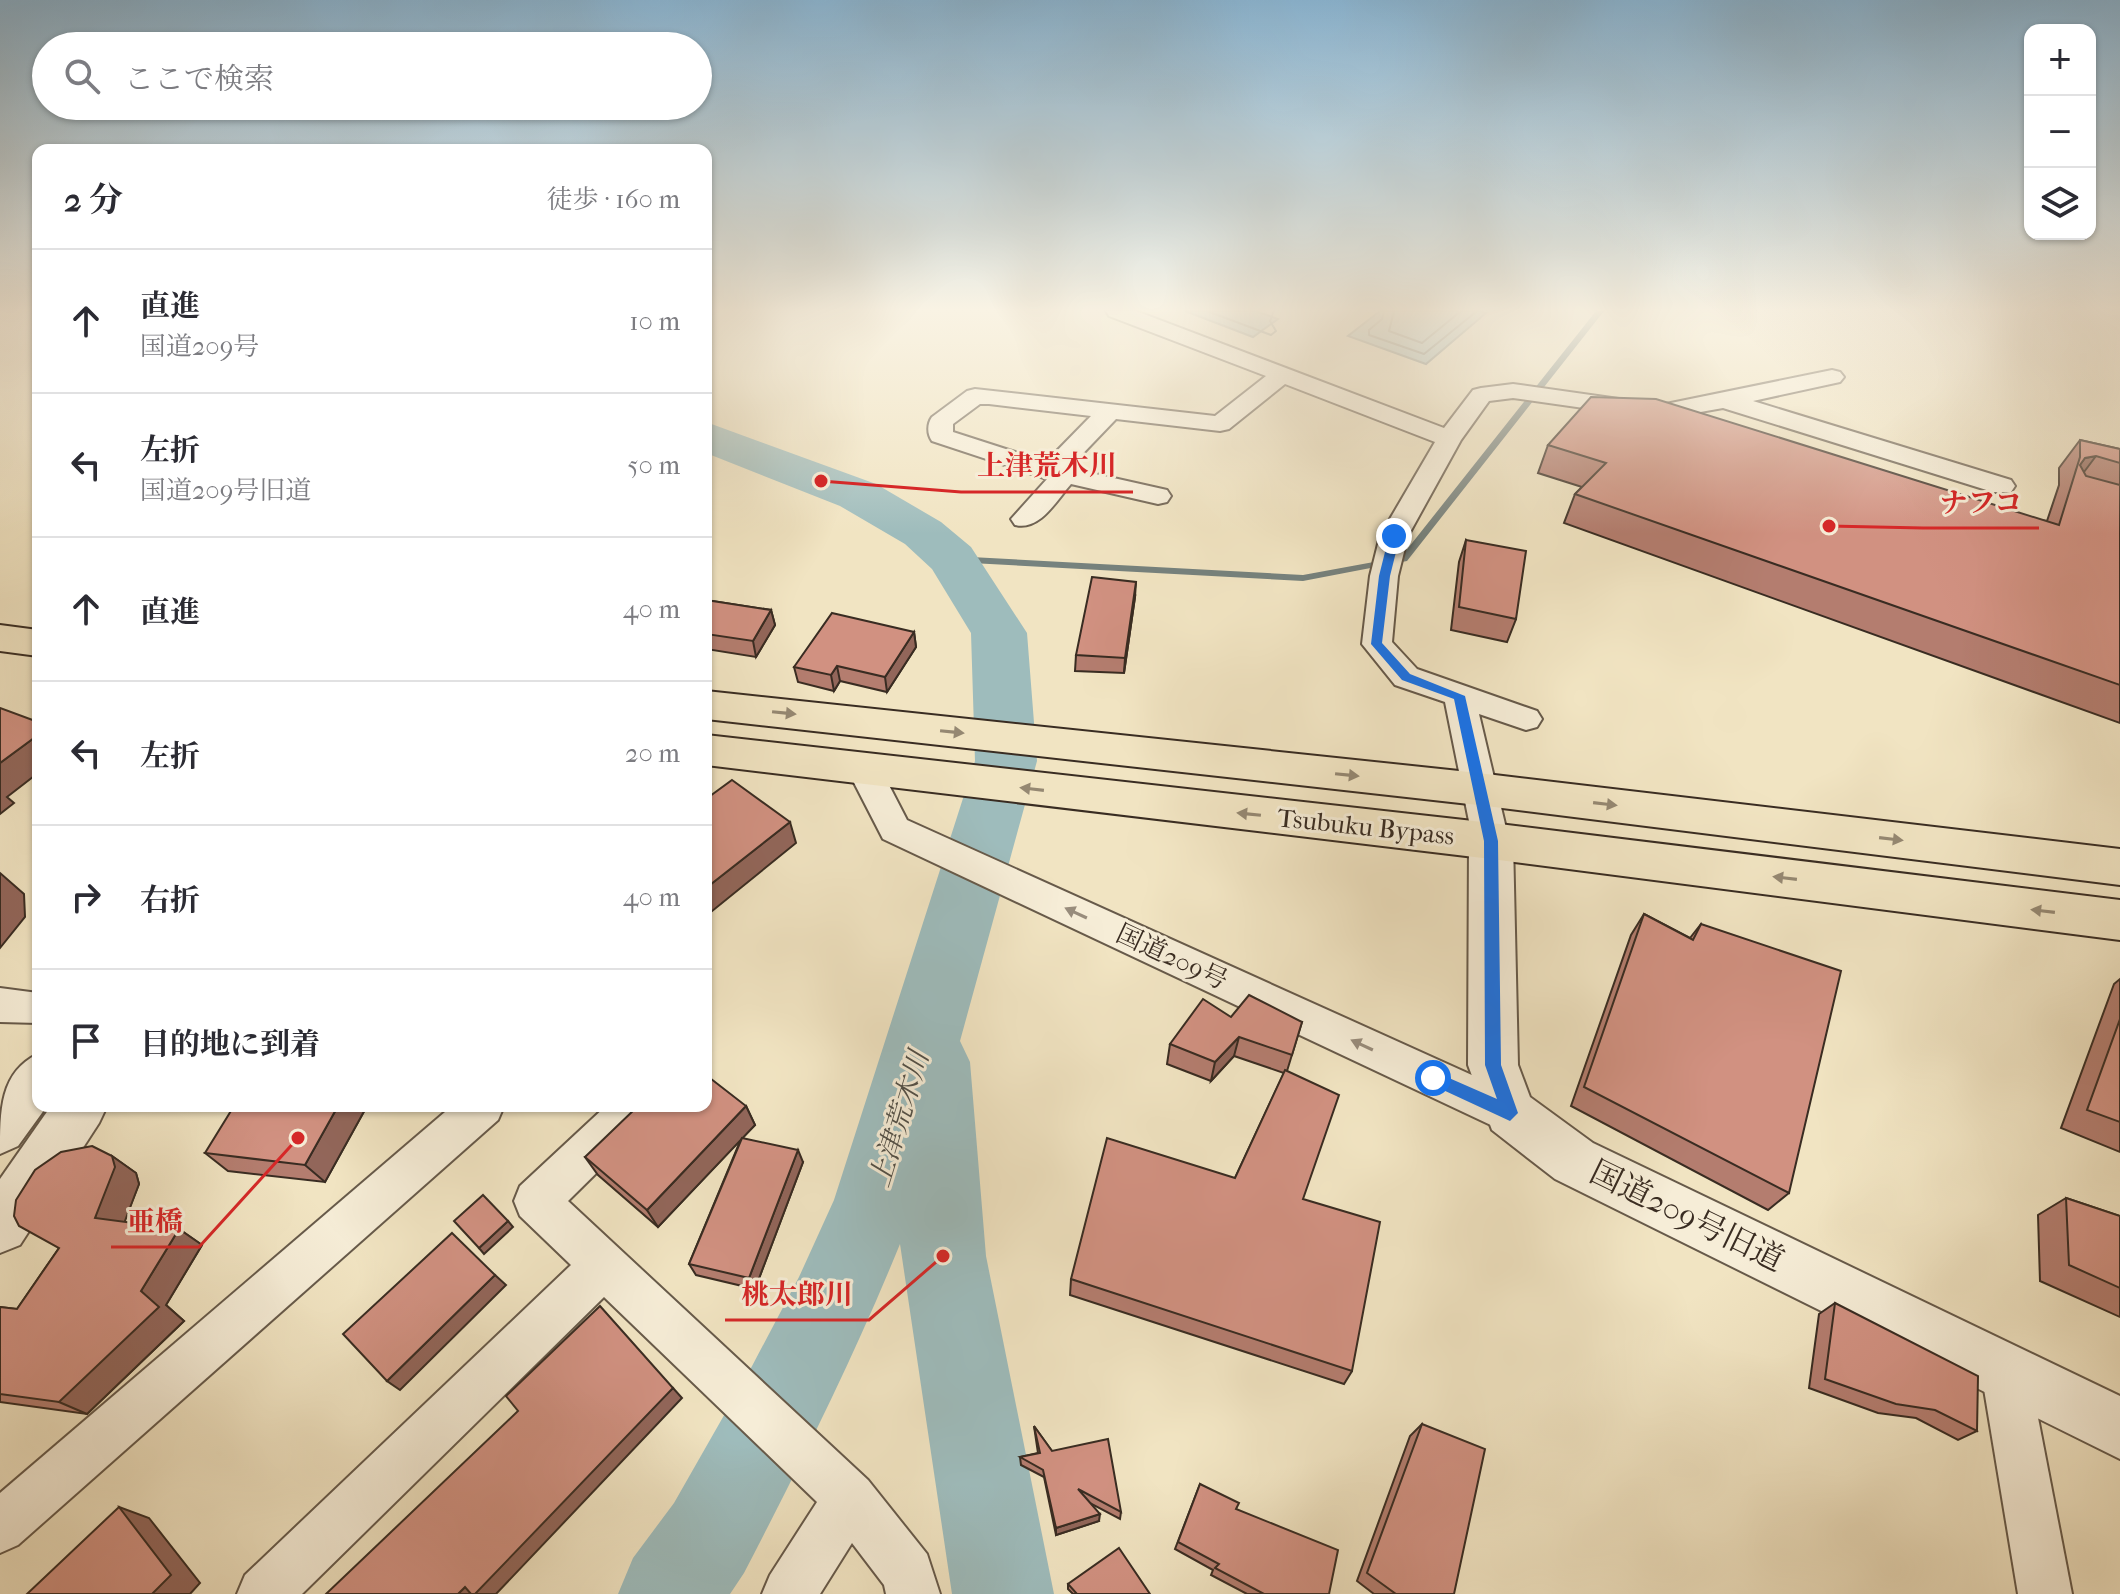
<!DOCTYPE html>
<html lang="ja">
<meta charset="utf-8">
<style>
:root{--surface:#fff;--page:#f2f2f3;--text:#2b2b33;--muted:#7c7c81;--line:#e1e1e2}
body{margin:0;font-family:"IM FELL French Canon","Noto Serif JP",serif;background:var(--page);color:var(--text)}
.controls{position:absolute;right:24px;top:24px;display:grid;overflow:hidden;border-radius:16px;box-shadow:0 2px 6px #0004}
.controls button{width:72px;height:72px;display:grid;place-items:center;padding:0;border:0;border-bottom:2px solid var(--line);background:var(--surface);color:var(--text);font:40px sans-serif}
.stop{position:absolute;width:24px;height:24px;margin:-18px;border:6px solid #1a73e8;border-radius:50%;background:#fff}
.stop.end{background:#1a73e8;border-color:#fff;box-shadow:0 2px 8px #0008}
.list{margin:0;padding:0;list-style:none}
h2{display:flex;justify-content:space-between;align-items:center;height:104px;margin:0;padding:0 32px;font-size:34px}
h2 small{font-size:26px;font-weight:400;color:var(--muted)}
.list li{display:grid;grid-template-columns:52px 1fr auto;gap:24px;align-items:center;box-sizing:border-box;height:144px;padding:0 32px;border-top:2px solid var(--line)}
.list b{display:block;font-size:30px;white-space:nowrap}
.list p{margin:0;font-size:26px;white-space:nowrap;color:var(--muted)}
.list em{font-size:26px;font-style:normal;color:var(--muted)}
.icon{flex:none;width:44px;height:44px;fill:none;stroke:currentColor;stroke-width:2;stroke-linecap:round;stroke-linejoin:round}
.map{position:relative;flex:none;width:2120px;height:1594px;overflow:hidden}
.search{position:absolute;background:var(--surface);box-shadow:0 2px 6px #0004;left:32px;top:32px;width:680px;height:88px;display:flex;align-items:center;gap:20px;box-sizing:border-box;padding:0 28px;border-radius:44px;color:var(--muted);font-size:30px}
.panel{position:absolute;background:var(--surface);box-shadow:0 2px 6px #0004;left:32px;top:144px;width:680px;height:968px;border-radius:16px}
.map>svg:first-child{display:block}
.water{fill:#9ebcbc;stroke:#76827e;stroke-width:2}
.lines{fill:none;stroke-linecap:round;stroke-linejoin:round}
.shore{stroke:#6c746f;stroke-width:2}
.stream{fill:#76827e;fill-rule:evenodd}
.river{fill:#9ebcbc;fill-rule:evenodd}
.minor-casing{stroke:#675a4a;stroke-width:4}
.tertiary-casing{stroke:#675a4a;stroke-width:4}
.trunk-casing{stroke:#392c22;stroke-width:4}
.minor{fill:#f6edd7;fill-rule:evenodd}
.tertiary{fill:#f6edd7;fill-rule:evenodd}
.trunk{fill:#f1e4c2;fill-rule:evenodd}
.wall{fill:#b47d6f;stroke:#392c22;stroke-width:2}
.shaded-wall{fill:#92665a;stroke:#392c22;stroke-width:2}
.building{fill:#d19181;stroke:#392c22;stroke-width:2}
.oneway{fill:#958872}
.oneway2{fill:#988c7c}
.route{fill:#1a73e8}
.labels{text-anchor:middle;dominant-baseline:central;stroke-width:6;stroke-linejoin:round;paint-order:stroke}
.street-label{font-size:26px;fill:#392c22;stroke:#f6edd7}
.water-label{font-size:28px;font-style:italic;fill:#525048;stroke:#f6edd7}
.near-street-label{font-size:32px;fill:#392c22;stroke:#f6edd7}
.leader{fill:none;stroke:#d62828;stroke-width:3}
.callout-dot{fill:#d62828;stroke:#f6edd7;stroke-width:3}
.callout-label{font-size:28px;text-anchor:middle;font-weight:bold;fill:#d62828;stroke:#f6edd7;stroke-width:6;stroke-linejoin:round;paint-order:stroke}
</style>
<div class="map">
<svg width="2120" height="1594" viewBox="0 0 2120 1594">
<rect width="100%" height="100%" fill="#f1e4c2"/>
<filter id="stains"><feTurbulence type="fractalNoise" baseFrequency=".0025" numOctaves="4"/><feColorMatrix values="0 0 0 0 .2 0 0 0 0 .09 0 0 0 0 .02 0 0 0 .5 -.17"/></filter>
<radialGradient id="worn" r=".72"><stop offset=".6" stop-color="#630" stop-opacity="0"/><stop offset="1" stop-color="#630" stop-opacity=".3"/></radialGradient>
<!-- water -->
<g class="water">
<polygon points="1185,311 1256,311 1278,319 1253,337"/>
<polygon points="1380,311 1479,311 1486,313 1426,364 1348,336"/>
</g>
<g class="lines">
<!-- shore -->
<g class="shore">
<polyline points="1207,311 1271,335 1276,331 1270,321 1274,311"/>
<polyline points="1384,311 1382,319 1369,330 1369,335 1424,354 1477,311"/>
<polyline points="1394,311 1389,331 1422,343 1461,311"/>
</g>
<!-- stream -->
<polygon class="stream" points="1596,311 1604,311 1407,561 1303,581 952,562 947,559 952,556 1303,575 1401,557"/>
<!-- river -->
<path class="river" d="M706,422L876,484L941,522L971,547L1027,633L1037,761L960,1041L970,1062L986,1256L1054,1594H952L900,1244C854,1357 800,1465 744,1573L730,1594H618L633,1558L674,1503L751,1368L799,1277L834,1200L975,761L971,633L932,569L905,544L840,506L706,453Z"/>
<defs>
<g id="minor">
<path d="M1106,311H1136L1444,428L1473,390L1481,388L1513,384L1661,405L1832,370L1840,372L1844,377L1840,382L1753,401L2011,480L2015,486L2011,492H1993L1723,408L1661,419L1513,398L1489,401L1461,440L1408,536L1398,576L1392,642L1417,669L1537,711L1542,719L1537,727L1526,730L1479,714L1509,841L1503,851L1491,855L1479,851L1473,841L1445,702L1395,685L1362,644L1370,576L1380,536L1435,442L1285,384L1229,429L1220,431L1116,419L1069,468L1167,490L1171,496L1167,502L1158,504L1071,484C1056,501 1040,531 1015,525L1011,519L1047,479L932,441C927,434 927,424 932,417L967,391L975,389L1215,416L1266,376L1109,316ZM980,404H989L1091,416L1046,462L953,432V424Z"/>
<polygon points="864,757 876,760 907,820 1525,1099 1531,1113 1525,1127 1510,1133 1495,1127 883,839 847,769 852,760"/>
<polygon points="0,988 38,993 38,1023 0,1022"/>
<polygon points="452,1106 504,1106 498,1120 18,1545 0,1553 0,1493"/>
<polygon points="606,1106 656,1106 650,1120 568,1201 868,1480 927,1554 940,1594 886,1594 884,1585 852,1543 820,1594 762,1594 770,1575 817,1502 604,1297 302,1594 237,1594 245,1575 571,1265 520,1216 514,1201 520,1186"/>
<polygon points="2005,1347 2022,1354 2029,1371 2072,1594 2018,1594 1981,1371 1988,1354"/>
</g>
<g id="tertiary">
<polygon points="1491,824 1506,829 1513,841 1518,1065 1530,1097 1593,1143 2120,1396 2120,1459 1555,1179 1492,1130 1468,1065 1469,841 1476,829"/>
<path d="M38,1054V1106H47L18,1146L0,1154C0,1110 0,1072 38,1054Z"/>
<polygon points="51,1106 107,1106 99,1123 20,1245 0,1253 0,1179"/>
</g>
<g id="trunk">
<polygon points="0,625 38,630 38,656 0,651"/>
<polygon points="706,691 1478,773 2120,849 2120,885 1478,805 706,719"/>
<polygon points="706,735 1491,823 2120,900 2120,940 1491,859 706,765"/>
</g>
</defs>
<!-- minor casing -->
<use href="#minor" class="minor-casing"/>
<!-- tertiary casing -->
<use href="#tertiary" class="tertiary-casing"/>
<!-- trunk casing -->
<use href="#trunk" class="trunk-casing"/>
<!-- minor -->
<use href="#minor" class="minor"/>
<!-- tertiary -->
<use href="#tertiary" class="tertiary"/>
<!-- trunk -->
<use href="#trunk" class="trunk"/>
</g>
<!-- wall -->
<g class="wall">
<polygon points="2080,440 2120,449 2120,723 1564,523 1575,494 1582,487 1538,473 1548,445 2047,521 2059,485 2059,468"/>
<polygon points="1466,540 1516,619 1507,642 1451,630 1459,562"/>
<polygon points="1135,597 1124,673 1075,671 1076,655"/>
<polygon points="706,600 771,610 775,625 756,657 706,649"/>
<polygon points="914,632 916,647 887,692 840,681 834,691 798,682 794,667"/>
<polygon points="1644,914 1690,938 1701,924 1789,1193 1768,1210 1571,1106 1631,935"/>
<polygon points="2120,979 2120,1152 2061,1128 2114,984"/>
<polygon points="1231,1017 1302,1022 1287,1071 1303,1199 1352,1371 1344,1384 1070,1295 1071,1279 1235,1178 1284,1073 1234,1056 1211,1081 1167,1064 1170,1044"/>
<polygon points="367,1106 325,1182 228,1171 205,1153"/>
<polygon points="746,1106 755,1125 742,1138 803,1162 755,1289 696,1275 689,1264 741,1139 658,1227 598,1175 585,1157"/>
<polygon points="112,1156 136,1173 139,1184 124,1222 179,1229 202,1245 166,1305 184,1321 87,1414 0,1402 0,1307 17,1309 59,1248"/>
<polygon points="2066,1198 2120,1216 2120,1317 2040,1281 2038,1215"/>
<polygon points="1835,1303 1977,1431 1958,1440 1916,1418 1878,1413 1809,1388 1819,1314"/>
<polygon points="1422,1424 1454,1594 1374,1594 1357,1581 1410,1436"/>
<polygon points="1034,1426 1052,1451 1121,1512 1120,1519 1090,1503 1099,1521 1056,1535 1044,1477 1021,1465 1020,1457 1038,1453"/>
<polygon points="1200,1484 1236,1509 1329,1594 1247,1594 1211,1575 1213,1570 1175,1549"/>
<polygon points="1068,1584 1150,1594 1073,1594 1068,1589"/>
</g>
<!-- shaded-wall -->
<g class="shaded-wall">
<polygon points="2096,456 2075,484 2076,470 2085,458"/>
<polygon points="1136,582 1135,597 1124,673 1125,658"/>
<polygon points="771,610 775,625 756,657 753,641"/>
<polygon points="914,632 916,647 887,692 885,677"/>
<polygon points="837,666 840,681 834,691 831,675"/>
<polygon points="38,735 38,773 7,797 14,803 0,814 0,763"/>
<polygon points="790,822 796,843 706,916 706,888"/>
<polygon points="0,873 24,894 25,917 0,948"/>
<polygon points="1239,1037 1234,1056 1211,1081 1215,1062"/>
<polygon points="338,1106 367,1106 325,1182 305,1165"/>
<polygon points="746,1106 755,1125 658,1227 647,1210"/>
<polygon points="798,1150 803,1162 755,1289 749,1278"/>
<polygon points="112,1156 136,1173 139,1184 120,1234 95,1218"/>
<polygon points="508,1221 513,1227 484,1254 479,1248"/>
<polygon points="179,1229 202,1245 166,1305 184,1321 87,1414 59,1402 141,1291"/>
<polygon points="495,1275 506,1285 400,1390 387,1381"/>
<polygon points="673,1388 682,1398 496,1594 458,1594"/>
<polygon points="119,1507 149,1518 200,1583 190,1594 152,1594"/>
<polygon points="1100,1514 1099,1521 1056,1535 1056,1528"/>
</g>
<!-- building -->
<g class="building">
<polygon points="1591,397 1656,399 2059,525 2080,457 2080,440 2120,449 2120,463 2096,456 2085,458 2080,465 2086,476 2120,485 2120,685 1575,494 1606,463 1548,445"/>
<polygon points="1466,540 1526,551 1516,619 1459,607"/>
<polygon points="1092,577 1136,582 1125,658 1076,655"/>
<polygon points="706,600 771,610 753,641 706,634"/>
<polygon points="832,613 914,632 885,677 837,666 831,675 794,667"/>
<polygon points="0,708 38,722 38,735 0,763"/>
<polygon points="732,780 790,822 706,888 706,799"/>
<polygon points="1644,914 1693,940 1701,924 1841,971 1789,1193 1584,1087"/>
<polygon points="1249,995 1302,1022 1292,1055 1239,1037 1215,1062 1170,1044 1203,999 1231,1017"/>
<polygon points="2120,1019 2120,1122 2087,1110"/>
<polygon points="1285,1070 1339,1095 1303,1199 1380,1222 1352,1371 1071,1279 1107,1138 1235,1178"/>
<polygon points="706,1075 746,1106 647,1210 585,1157 638,1106 706,1106"/>
<polygon points="234,1106 338,1106 305,1165 205,1153"/>
<polygon points="742,1138 798,1150 749,1278 689,1264"/>
<polygon points="92,1146 112,1156 115,1167 95,1218 179,1229 141,1291 159,1307 59,1402 0,1394 0,1307 17,1309 59,1248 19,1226 14,1216 16,1200 35,1170 61,1152"/>
<polygon points="483,1195 508,1221 479,1248 454,1221"/>
<polygon points="2066,1198 2120,1216 2120,1288 2069,1265"/>
<polygon points="452,1233 495,1275 387,1381 343,1334"/>
<polygon points="1835,1303 1978,1376 1977,1431 1935,1410 1896,1404 1825,1379"/>
<polygon points="600,1306 673,1388 475,1594 471,1594 465,1587 458,1594 326,1594 518,1411 506,1396"/>
<polygon points="1422,1424 1485,1449 1454,1594 1396,1594 1367,1573"/>
<polygon points="1034,1426 1052,1451 1108,1439 1121,1512 1078,1489 1100,1514 1056,1528 1043,1470 1020,1457 1040,1453"/>
<polygon points="1200,1484 1239,1503 1236,1509 1338,1550 1329,1594 1264,1594 1215,1568 1219,1564 1178,1542"/>
<polygon points="119,1507 171,1575 152,1594 27,1594"/>
<polygon points="1119,1548 1150,1594 1077,1594 1068,1584"/>
</g>
<!-- one-way arrows -->
<defs><path id="oneway-solid" d="M-6-.8H1V-3.2L6.5 0L1 3.2V.8H-6Z" transform="scale(2)"/></defs>
<g class="oneway">
<use href="#oneway-solid" transform="translate(784 713) rotate(6)"/>
<use href="#oneway-solid" transform="translate(952 732) rotate(6)"/>
<use href="#oneway-solid" transform="translate(1347 775) rotate(6)"/>
<use href="#oneway-solid" transform="translate(1032 789) rotate(-173)"/>
<use href="#oneway-solid" transform="translate(1605 804) rotate(7)"/>
<use href="#oneway-solid" transform="translate(1249 814) rotate(-174)"/>
<use href="#oneway-solid" transform="translate(1891 839) rotate(7)"/>
<use href="#oneway-solid" transform="translate(1785 878) rotate(-173)"/>
<use href="#oneway-solid" transform="translate(2043 911) rotate(-173)"/>
</g>
<g class="oneway2">
<use href="#oneway-solid" transform="translate(1076 913) rotate(-155)"/>
<use href="#oneway-solid" transform="translate(1362 1045) rotate(-155)"/>
</g>
<!-- sky -->
<linearGradient id="sky" x2="0" y2="1"><stop stop-color="#8ab7d6"/><stop offset="0.58" stop-color="#f9f3e4"/><stop offset="1" stop-color="#f9f3e4" stop-opacity="0"/></linearGradient>
<rect width="2120" height="534" fill="url(#sky)"/>
<!-- route -->
<polygon class="route" points="1394,532 1400,536 1390,576 1382,643 1410,674 1465,696 1498,841 1501,1065 1518,1113 1510,1121 1428,1083 1425,1078 1433,1071 1497,1099 1485,1065 1484,841 1454,699 1402,680 1371,644 1379,576 1389,536"/>
<g class="labels">
<!-- street labels -->
<g class="street-label">
<text transform="translate(1366 827) rotate(6)">Tsubuku Bypass</text>
<text transform="translate(1172 957) rotate(25)">国道209号</text>
</g>
<!-- water labels -->
<g class="water-label">
<text transform="translate(899 1119) rotate(-73)">上津荒木川</text>
</g>
<!-- near-street labels -->
<g class="near-street-label">
<text transform="translate(1687 1216) rotate(26)">国道209号旧道</text>
</g>
</g>
<!-- callouts -->
<path class="leader" d="M821 481L961 492H1133M1829 526L1923 528H2039M298 1138L199 1247H111M943 1256L869 1320H725"/>
<g class="callout-dot">
<circle cx="821" cy="481" r="8"/>
<circle cx="1829" cy="526" r="8"/>
<circle cx="298" cy="1138" r="8"/>
<circle cx="943" cy="1256" r="8"/>
</g>
<g class="callout-label">
<text x="1047" y="475">上津荒木川</text>
<text x="1981" y="512">ナフコ</text>
<text x="155" y="1231">亜橋</text>
<text x="797" y="1304">桃太郎川</text>
</g>
<rect width="100%" height="100%" filter="url(#stains)"/>
<rect width="100%" height="100%" fill="url(#worn)"/>
</svg>
<div class="controls">
<button>+</button>
<button>−</button>
<button><svg class="icon" aria-label="layers" viewBox="0 0 24 24"><path d="M12 4l9 5-9 5-9-5zM3 14l9 5 9-5"/></svg></button>
</div>
<div class="stop" style="left:1433px;top:1078px"></div>
<div class="stop end" style="left:1394px;top:536px"></div>
<div class="search"><svg class="icon" aria-label="search" viewBox="0 0 24 24"><circle cx="10" cy="10" r="6"/><path d="M15 15l6 6"/></svg>ここで検索</div>
<section class="panel">
<h2>2 分<small>徒歩 · 160 m</small></h2>
<ul class="list">
<li><svg class="icon" aria-label="ahead" viewBox="0 0 24 24"><path d="M12 20V5M6 11l6-6 6 6"/></svg><div><b>直進</b><p>国道209号</p></div><em>10 m</em></li>
<li><svg class="icon" aria-label="left" viewBox="0 0 24 24"><path d="M17 20v-9H6M10 6l-5 5 5 5"/></svg><div><b>左折</b><p>国道209号旧道</p></div><em>50 m</em></li>
<li><svg class="icon" aria-label="ahead" viewBox="0 0 24 24"><path d="M12 20V5M6 11l6-6 6 6"/></svg><div><b>直進</b></div><em>40 m</em></li>
<li><svg class="icon" aria-label="left" viewBox="0 0 24 24"><path d="M17 20v-9H6M10 6l-5 5 5 5"/></svg><div><b>左折</b></div><em>20 m</em></li>
<li><svg class="icon" aria-label="right" viewBox="0 0 24 24"><path d="M7 20v-9h11M14 6l5 5-5 5"/></svg><div><b>右折</b></div><em>40 m</em></li>
<li><svg class="icon" aria-label="arrive" viewBox="0 0 24 24"><path d="M6 21V4h12l-3 4 3 4H6"/></svg><div><b>目的地に到着</b></div></li>
</ul>
</section>
</div>
